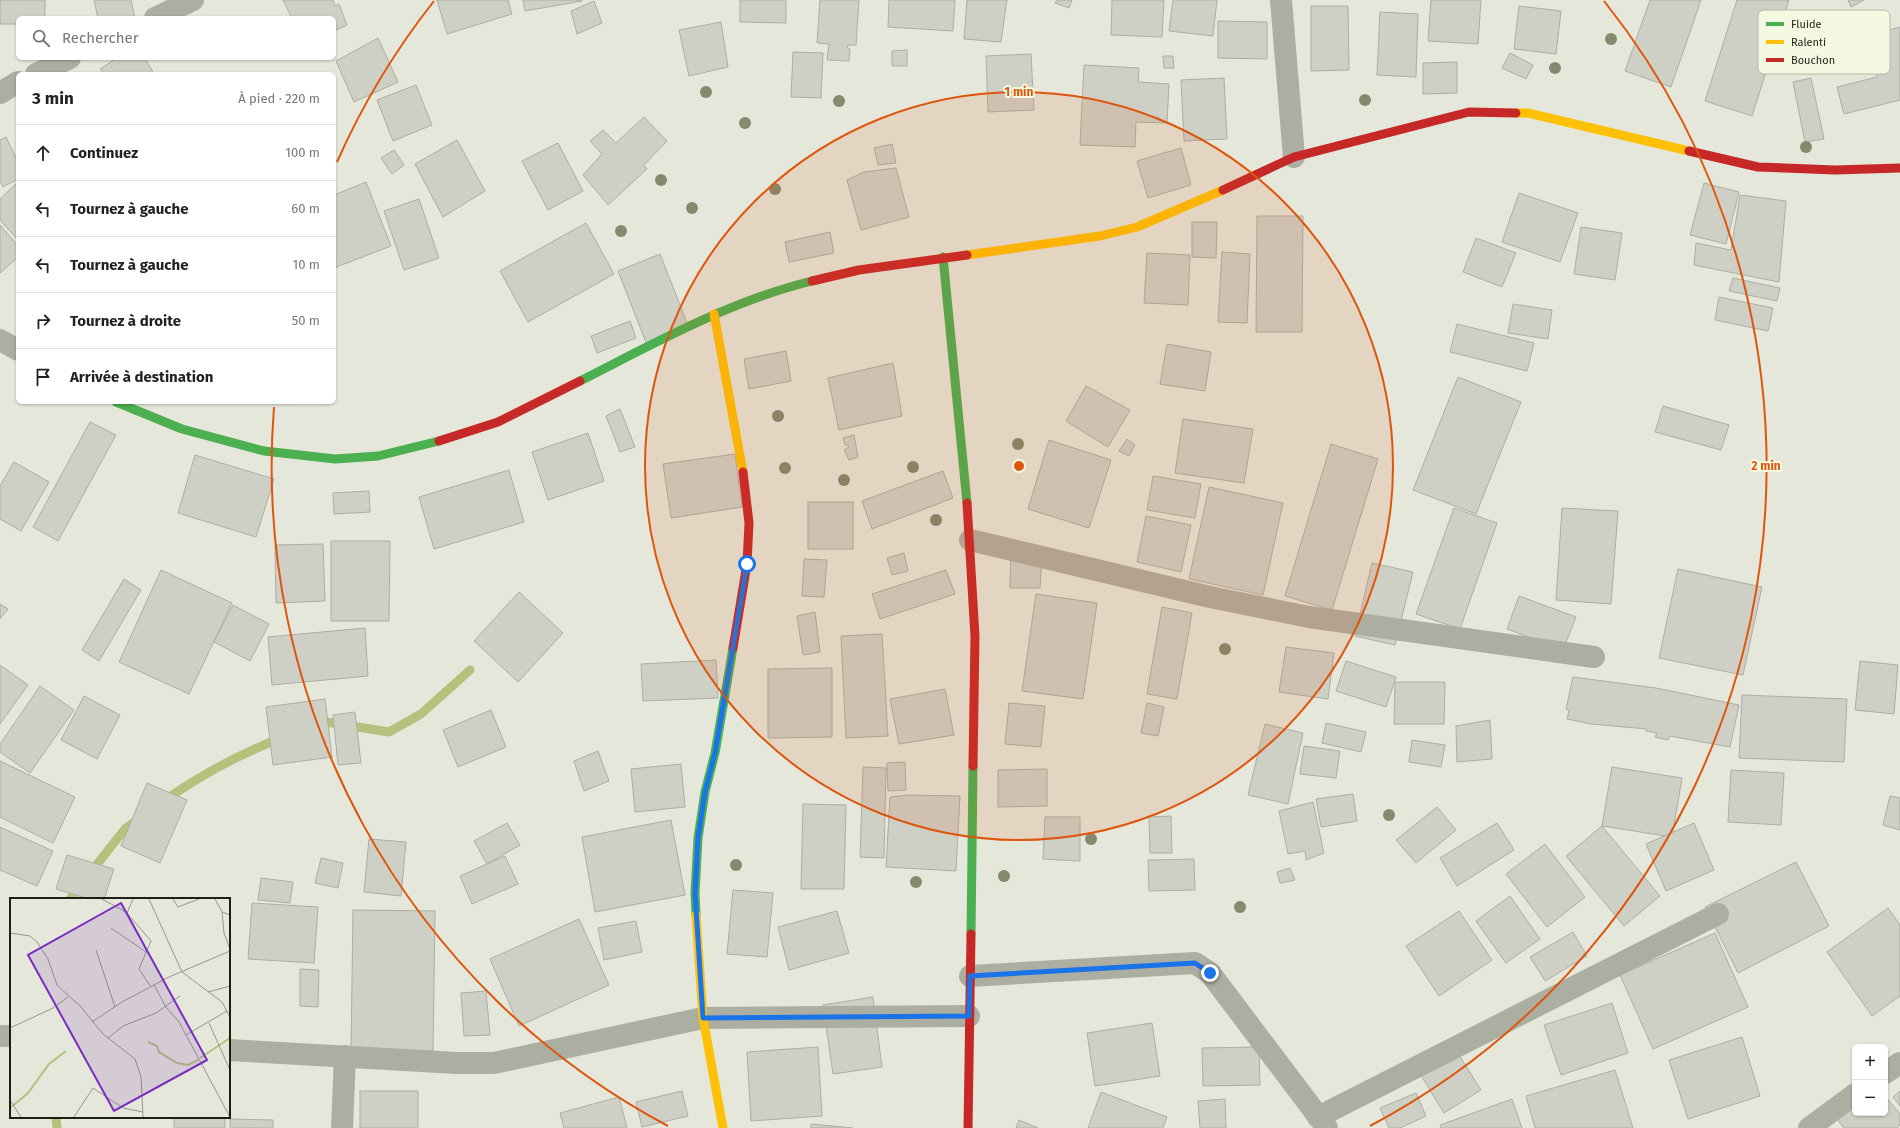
<!DOCTYPE html>
<html lang="fr">
<meta charset="utf-8">
<style>
:root{--surface:#fff;--page:#f2f2f2;--text:#222;--muted:#767676;--line:#e0e0e0}
body{margin:0;font-family:"Fira Sans",sans-serif;background:var(--page);color:var(--text)}
.controls{position:absolute;right:12px;bottom:12px;display:grid;overflow:hidden;border-radius:6px;box-shadow:0 1px 3px #0004}
.controls button{width:36px;height:36px;display:grid;place-items:center;padding:0;border:0;border-bottom:1px solid var(--line);background:var(--surface);color:var(--text);font:20px sans-serif}
.stop{position:absolute;width:12px;height:12px;margin:-9px;border:3px solid #1a73e8;border-radius:50%;background:#fff}
.stop.end{background:#1a73e8;border-color:#fff;box-shadow:0 1px 4px #0008}
.list{margin:0;padding:0;list-style:none}
h2{display:flex;justify-content:space-between;align-items:center;height:52px;margin:0;padding:0 16px;font-size:17px}
h2 small{font-size:13px;font-weight:400;color:var(--muted)}
.list li{display:grid;grid-template-columns:26px 1fr auto;gap:12px;align-items:center;box-sizing:border-box;height:56px;padding:0 16px;border-top:1px solid var(--line)}
.list b{display:block;font-size:15px;white-space:nowrap}
.list em{font-size:13px;font-style:normal;color:var(--muted)}
.icon{flex:none;width:22px;height:22px;fill:none;stroke:currentColor;stroke-width:2;stroke-linecap:round;stroke-linejoin:round}
.map{position:relative;flex:none;width:1900px;height:1128px;overflow:hidden}
.search{position:absolute;background:var(--surface);box-shadow:0 1px 3px #0004;left:16px;top:16px;width:320px;height:44px;display:flex;align-items:center;gap:10px;box-sizing:border-box;padding:0 14px;border-radius:6px;color:var(--muted);font-size:15px}
.panel{position:absolute;background:var(--surface);box-shadow:0 1px 3px #0004;left:16px;top:72px;width:320px;height:332px;border-radius:6px}
.map>svg:first-child{display:block}
.lines{fill:none;stroke-linecap:round;stroke-linejoin:round}
.stream{stroke:#b6c17e;stroke-width:9}
.building{fill:#ced0c6;stroke:#acaea4}
.street{stroke:#acaea1;stroke-width:22}
.fast{stroke:#4caf50;stroke-width:9}
.slow{stroke:#ffc107;stroke-width:9}
.jam{stroke:#c62828;stroke-width:9}
.tree{fill:#85896e}
.route{stroke:#1a73e8;stroke-width:5}
.ring{fill:none;stroke:#de560d;stroke-width:2}
.inset-river{fill:none;stroke:#b6c17e;stroke-width:2}
.inset-road{fill:none;stroke:#94978c;stroke-width:1}
.view{fill:#7b2cbf;fill-opacity:0.15;stroke:#7b2cbf;stroke-width:2}
.inset-edge{fill:none;stroke:#1d1f17;stroke-width:2}
.key{fill:#f4f9e2;stroke:#b4b8a5;stroke-width:1}
.key-label{font-size:11px;fill:#1d1f17}
.centre{fill:#de560d;stroke:#f4f9e2;stroke-width:2}
.ring-label{font-size:12px;text-anchor:middle;font-weight:bold;fill:#de560d;stroke:#f4f9e2;stroke-width:4;stroke-linejoin:round;paint-order:stroke}
</style>
<div class="map">
<svg width="1900" height="1128" viewBox="0 0 1900 1128">
<rect width="100%" height="100%" fill="#e4e7da"/>
<g class="lines">
<!-- stream -->
<g class="stream">
<polyline points="316,723 320,721 389,732 421,714 470,670"/>
<path d="M164,801C199,776 240,754 281,738"/>
<polyline points="90,873 125,829 139,819"/>
<polyline points="70,899 81,885"/>
<polyline points="56,1117 57,1128"/>
</g>
</g>
<!-- building -->
<g class="building">
<polygon points="0,0 45,0 45,18 18,18 18,24 0,24"/>
<polygon points="94,0 131,0 135,18 98,18"/>
<polygon points="283,0 333,0 335,6 339,4 347,25 334,31 334,18 292,18"/>
<polygon points="437,0 508,0 512,14 447,34"/>
<polygon points="523,0 582,0 582,1 525,11"/>
<polygon points="740,0 786,0 786,23 740,22"/>
<polygon points="820,0 859,0 856,45 848,45 847,48 850,49 849,61 827,60 829,44 817,43"/>
<polygon points="889,0 955,0 953,31 888,27"/>
<polygon points="967,0 1007,0 1001,42 964,39"/>
<polygon points="1057,0 1072,0 1069,8 1055,3"/>
<polygon points="1112,0 1164,0 1162,37 1111,35"/>
<polygon points="1173,0 1217,0 1213,36 1169,31"/>
<polygon points="1431,0 1481,0 1478,44 1428,41"/>
<polygon points="1650,0 1701,0 1671,87 1625,71"/>
<polygon points="1737,0 1789,0 1752,116 1705,101"/>
<polygon points="1848,0 1864,0 1851,7"/>
<polygon points="594,1 602,23 577,34 571,11"/>
<polygon points="1311,6 1348,6 1349,70 1311,71"/>
<polygon points="1519,6 1561,11 1556,54 1514,49"/>
<polygon points="1380,12 1418,14 1416,77 1377,75"/>
<polygon points="1218,21 1267,22 1267,59 1218,58"/>
<polygon points="721,22 728,67 689,76 679,30"/>
<polygon points="1900,27 1900,100 1844,114 1837,87 1877,77 1867,36"/>
<polygon points="378,38 398,82 354,102 336,61"/>
<polygon points="907,50 907,66 892,66 892,51"/>
<polygon points="793,52 823,53 821,98 791,97"/>
<polygon points="1510,53 1533,65 1526,79 1502,68"/>
<polygon points="1031,54 1034,110 988,112 986,56"/>
<polygon points="1163,56 1173,56 1174,68 1164,68"/>
<polygon points="117,58 145,58 154,74 104,74 100,69"/>
<polygon points="1457,62 1457,93 1423,94 1423,63"/>
<polygon points="1084,65 1139,68 1138,82 1169,84 1167,123 1136,122 1135,147 1080,145"/>
<polygon points="1224,78 1227,139 1184,141 1181,80"/>
<polygon points="1811,78 1824,139 1805,142 1793,82"/>
<polygon points="416,85 432,125 393,141 377,100"/>
<polygon points="644,117 667,141 644,165 647,169 608,205 583,175 602,154 590,141 603,130 616,143"/>
<polygon points="6,137 18,162 18,179 3,187 0,181 0,140"/>
<polygon points="457,140 485,191 443,217 415,164"/>
<polygon points="558,143 583,191 548,210 522,161"/>
<polygon points="892,144 896,163 878,165 874,148"/>
<polygon points="1181,148 1191,185 1148,198 1137,161"/>
<polygon points="394,150 404,165 392,174 381,158"/>
<polygon points="896,168 909,217 861,230 847,180 864,172"/>
<polygon points="18,182 18,240 0,220 0,199"/>
<polygon points="366,182 391,246 334,268 334,195"/>
<polygon points="1704,183 1739,192 1726,244 1690,235"/>
<polygon points="1519,193 1578,213 1560,262 1502,242"/>
<polygon points="1740,195 1786,201 1779,282 1694,265 1696,243 1731,250"/>
<polygon points="419,199 439,258 404,270 384,211"/>
<polygon points="1257,216 1303,216 1302,332 1256,332"/>
<polygon points="1192,222 1217,222 1216,258 1192,257"/>
<polygon points="586,223 614,274 528,322 500,271"/>
<polygon points="0,225 18,246 18,257 0,273"/>
<polygon points="1581,227 1622,233 1615,280 1574,274"/>
<polygon points="830,232 834,253 789,262 785,242"/>
<polygon points="1476,238 1516,253 1502,287 1463,272"/>
<polygon points="1222,252 1250,254 1247,323 1218,322"/>
<polygon points="1147,253 1190,255 1188,305 1144,303"/>
<polygon points="660,254 689,328 647,345 618,271"/>
<polygon points="1733,278 1780,288 1777,301 1729,291"/>
<polygon points="1719,297 1773,308 1768,331 1715,320"/>
<polygon points="1513,304 1552,310 1548,339 1508,333"/>
<polygon points="630,321 636,338 597,353 591,336"/>
<polygon points="1457,324 1534,343 1527,371 1450,352"/>
<polygon points="1167,344 1211,352 1205,391 1160,384"/>
<polygon points="786,351 791,381 749,389 744,359"/>
<polygon points="893,363 902,416 839,430 828,378"/>
<polygon points="1458,377 1521,402 1476,514 1413,490"/>
<polygon points="1086,386 1130,410 1108,447 1066,421"/>
<polygon points="1663,406 1729,425 1721,450 1655,432"/>
<polygon points="620,409 635,447 620,452 606,416"/>
<polygon points="1183,419 1253,429 1244,483 1175,473"/>
<polygon points="90,422 116,435 58,541 33,527"/>
<polygon points="588,433 604,481 548,500 532,452"/>
<polygon points="854,435 858,457 849,460 844,450 849,447 848,445 845,445 843,438"/>
<polygon points="1127,439 1135,445 1129,456 1119,451"/>
<polygon points="1049,440 1111,460 1089,528 1028,509"/>
<polygon points="1331,444 1378,459 1332,610 1285,596"/>
<polygon points="735,454 742,507 671,518 663,464"/>
<polygon points="195,455 274,479 256,537 178,513"/>
<polygon points="14,462 49,482 21,531 0,519 0,486"/>
<polygon points="509,470 524,522 434,549 419,497"/>
<polygon points="943,471 953,498 872,529 862,501"/>
<polygon points="1153,476 1201,484 1195,518 1147,510"/>
<polygon points="1209,487 1283,503 1263,595 1189,579"/>
<polygon points="369,491 370,512 334,514 333,493"/>
<rect x="808" y="502" width="45" height="47"/>
<polygon points="1454,508 1497,523 1460,629 1416,614"/>
<polygon points="1562,508 1618,511 1611,604 1556,600"/>
<polygon points="1146,516 1191,525 1181,572 1137,562"/>
<polygon points="331,541 390,541 389,621 331,621"/>
<polygon points="323,544 325,601 276,603 275,545"/>
<polygon points="1011,545 1042,553 1040,588 1010,588"/>
<polygon points="904,553 908,571 892,575 887,558"/>
<polygon points="804,559 827,560 824,597 802,596"/>
<polygon points="1372,563 1413,572 1395,645 1355,636"/>
<polygon points="1678,569 1762,587 1743,675 1659,658"/>
<polygon points="161,570 232,603 189,694 119,662"/>
<polygon points="946,570 955,594 880,619 872,594"/>
<polygon points="124,579 141,590 99,661 82,650"/>
<polygon points="519,592 563,633 518,682 474,641"/>
<polygon points="1036,594 1097,603 1083,699 1022,691"/>
<polygon points="1519,596 1576,617 1563,650 1507,629"/>
<polygon points="0,604 8,609 0,619"/>
<polygon points="233,605 269,624 250,661 214,642"/>
<polygon points="1162,607 1192,613 1177,699 1147,694"/>
<polygon points="815,612 820,652 803,655 797,616"/>
<polygon points="365,628 368,676 272,685 268,637"/>
<polygon points="882,634 888,736 846,738 841,636"/>
<polygon points="1286,647 1334,653 1328,699 1279,692"/>
<polygon points="716,660 718,698 643,701 641,664"/>
<polygon points="1346,661 1396,677 1386,707 1336,691"/>
<polygon points="1860,661 1898,665 1894,714 1855,710"/>
<polygon points="0,665 28,685 0,724"/>
<polygon points="832,668 832,737 768,738 768,669"/>
<polygon points="1573,677 1656,688 1739,705 1730,747 1670,736 1668,740 1655,737 1657,733 1646,731 1647,729 1591,724 1567,719 1569,711 1566,709"/>
<polygon points="1395,682 1445,682 1444,724 1394,724"/>
<polygon points="40,686 74,710 30,773 0,752 0,744"/>
<polygon points="945,689 954,735 899,744 890,699"/>
<polygon points="1742,695 1847,699 1844,762 1739,758"/>
<polygon points="84,696 120,715 97,759 61,740"/>
<polygon points="325,699 332,757 273,765 266,707"/>
<polygon points="1009,703 1045,706 1041,747 1005,744"/>
<polygon points="1147,703 1164,707 1158,736 1141,733"/>
<polygon points="491,710 506,747 458,767 443,730"/>
<polygon points="355,712 361,763 338,765 333,715"/>
<polygon points="1490,720 1492,759 1457,762 1456,726"/>
<polygon points="1326,723 1366,732 1361,752 1322,743"/>
<polygon points="1265,724 1303,733 1288,804 1248,795"/>
<polygon points="1412,740 1445,745 1441,767 1409,762"/>
<polygon points="1304,746 1340,751 1336,778 1300,774"/>
<polygon points="598,751 609,781 584,791 574,761"/>
<polygon points="0,761 75,797 53,843 0,817"/>
<polygon points="905,762 906,790 888,791 887,763"/>
<polygon points="681,764 685,807 635,812 631,769"/>
<polygon points="863,767 886,768 884,858 860,857"/>
<polygon points="1612,767 1682,778 1672,837 1602,826"/>
<polygon points="1047,769 1047,806 998,807 998,770"/>
<polygon points="1731,770 1784,773 1781,825 1728,822"/>
<polygon points="147,783 187,800 160,863 121,846"/>
<polygon points="1353,794 1357,821 1321,827 1316,799"/>
<polygon points="908,795 960,796 956,871 886,867 890,797"/>
<polygon points="1890,796 1900,798 1900,830 1883,825"/>
<polygon points="1313,802 1324,853 1306,860 1305,851 1288,854 1279,811"/>
<polygon points="803,804 846,805 844,889 801,889"/>
<polygon points="1437,807 1456,830 1416,863 1396,840"/>
<polygon points="1171,816 1172,853 1150,853 1149,817"/>
<polygon points="1045,817 1080,817 1080,861 1043,859"/>
<polygon points="671,820 685,895 595,912 582,837"/>
<polygon points="507,823 520,845 487,864 474,841"/>
<polygon points="1497,823 1514,850 1457,886 1440,858"/>
<polygon points="1694,823 1714,870 1666,891 1646,844"/>
<polygon points="1602,826 1660,896 1624,926 1566,856"/>
<polygon points="0,827 53,851 37,886 0,870"/>
<polygon points="369,839 406,842 401,896 364,892"/>
<polygon points="1545,844 1585,897 1547,927 1506,874"/>
<polygon points="67,855 114,869 104,899 89,899 56,889"/>
<polygon points="505,856 518,884 472,904 460,876"/>
<polygon points="321,858 343,863 338,888 315,883"/>
<polygon points="1194,859 1195,890 1149,891 1148,860"/>
<polygon points="1796,862 1829,926 1738,973 1705,907"/>
<polygon points="1290,868 1295,880 1280,883 1277,872"/>
<polygon points="261,878 293,882 290,903 258,900"/>
<polygon points="733,890 773,893 767,957 727,954"/>
<polygon points="1510,896 1540,939 1506,963 1476,921"/>
<polygon points="252,903 318,907 314,963 248,959"/>
<polygon points="1888,908 1900,925 1900,996 1872,1016 1827,952"/>
<polygon points="353,910 435,911 433,1051 351,1051"/>
<polygon points="837,911 849,953 789,970 778,927"/>
<polygon points="1459,911 1492,960 1439,996 1406,946"/>
<polygon points="579,919 609,985 519,1026 490,959"/>
<polygon points="636,921 642,952 604,960 598,928"/>
<polygon points="1573,932 1587,956 1545,981 1530,957"/>
<polygon points="1715,933 1748,1007 1653,1049 1620,975"/>
<polygon points="300,969 319,970 318,1007 300,1006"/>
<polygon points="486,991 490,1035 464,1036 461,993"/>
<polygon points="873,997 882,1067 833,1074 823,1005"/>
<polygon points="1612,1003 1628,1053 1561,1075 1544,1025"/>
<polygon points="1152,1023 1160,1076 1095,1086 1087,1033"/>
<polygon points="1742,1037 1760,1096 1688,1119 1669,1060"/>
<polygon points="818,1047 822,1116 751,1121 747,1052"/>
<polygon points="1259,1047 1260,1085 1203,1086 1202,1048"/>
<polygon points="1454,1047 1481,1090 1444,1113 1417,1069"/>
<polygon points="1615,1070 1633,1128 1535,1128 1526,1096"/>
<rect x="360" y="1091" width="58" height="37"/>
<polygon points="682,1091 688,1116 642,1127 636,1102"/>
<polygon points="1900,1091 1900,1106 1893,1097"/>
<polygon points="1101,1092 1167,1117 1163,1128 1088,1128"/>
<polygon points="1416,1093 1426,1116 1400,1128 1389,1128 1380,1108"/>
<polygon points="1885,1096 1900,1114 1900,1125 1897,1128 1844,1128 1836,1118 1855,1102 1855,1113 1885,1113"/>
<polygon points="619,1097 627,1128 564,1128 560,1113"/>
<polygon points="1225,1099 1226,1128 1200,1128 1198,1101"/>
<polygon points="1512,1099 1522,1128 1441,1128 1440,1125"/>
<rect x="174" y="1117" width="51" height="11"/>
<polygon points="230,1119 273,1120 273,1128 230,1128"/>
<polygon points="1019,1120 1038,1128 1016,1128"/>
<polygon points="811,1124 853,1128 811,1128"/>
</g>
<g class="lines">
<!-- street -->
<g class="street">
<polyline points="1281,0 1294,157"/>
<polyline points="155,18 193,0"/>
<polyline points="36,74 70,58"/>
<polyline points="0,93 18,82"/>
<polyline points="0,340 18,350"/>
<polyline points="970,540 1210,597 1309,617 1594,657"/>
<polyline points="970,976 1195,963 1210,973 1327,1128"/>
<polyline points="0,1036 11,1036"/>
<polyline points="229,1050 457,1063 494,1063 703,1018 969,1016"/>
<polyline points="1885,1073 1900,1063"/>
<polyline points="1318,1117 1718,914"/>
<polyline points="342,1128 345,1056"/>
<polyline points="1809,1128 1855,1094"/>
</g>
<!-- fast -->
<g class="fast">
<polyline points="943,257 967,503"/>
<path d="M580,381C655,343 730,301 812,281"/>
<polyline points="116,402 182,429 264,451 335,459 378,456 439,441"/>
<polyline points="696,915 695,893 698,838 705,792 715,753 733,648"/>
<polyline points="971,934 973,766"/>
</g>
<!-- slow -->
<g class="slow">
<polyline points="1516,113 1528,113 1689,151"/>
<polyline points="967,255 1100,236 1137,227 1223,190"/>
<polyline points="714,314 743,472"/>
<polyline points="696,915 703,1018 723,1128"/>
</g>
<!-- jam -->
<g class="jam">
<polyline points="1689,151 1758,167 1835,170 1900,168"/>
<polyline points="1223,190 1294,157 1469,112 1516,113"/>
<polyline points="812,281 859,270 967,255"/>
<polyline points="439,441 498,422 580,381"/>
<polyline points="967,503 975,636 973,766"/>
<polyline points="733,648 747,564 749,523 743,472"/>
<polyline points="968,1128 971,934"/>
</g>
</g>
<!-- trees -->
<g class="tree">
<circle cx="1611" cy="39" r="6"/>
<circle cx="1555" cy="68" r="6"/>
<circle cx="706" cy="92" r="6"/>
<circle cx="1365" cy="100" r="6"/>
<circle cx="839" cy="101" r="6"/>
<circle cx="745" cy="123" r="6"/>
<circle cx="1806" cy="147" r="6"/>
<circle cx="661" cy="180" r="6"/>
<circle cx="775" cy="189" r="6"/>
<circle cx="692" cy="208" r="6"/>
<circle cx="621" cy="231" r="6"/>
<circle cx="778" cy="416" r="6"/>
<circle cx="1018" cy="444" r="6"/>
<circle cx="913" cy="467" r="6"/>
<circle cx="785" cy="468" r="6"/>
<circle cx="844" cy="480" r="6"/>
<circle cx="936" cy="520" r="6"/>
<circle cx="1225" cy="649" r="6"/>
<circle cx="1389" cy="815" r="6"/>
<circle cx="1091" cy="839" r="6"/>
<circle cx="736" cy="865" r="6"/>
<circle cx="1004" cy="876" r="6"/>
<circle cx="916" cy="882" r="6"/>
<circle cx="1240" cy="907" r="6"/>
</g>
<g class="lines">
<!-- route -->
<polyline class="route" points="747,564 715,753 705,792 698,838 695,893 703,1018 969,1016 970,976 1195,963 1210,973"/>
</g>
<!-- distance rings -->
<circle cx="1019" cy="466" r="374" fill="#de560d" fill-opacity=".12"/>
<g class="ring">
<circle cx="1019" cy="466" r="374"/>
<path d="M668 1126A747 747 0 0 1 274 407M337 162A747 747 0 0 1 434 1M1604 1A747 747 0 0 1 1370 1126"/>
</g>
<!-- overview -->
<g transform="translate(10 898)">
<rect width="220" height="220" fill="#e4e7da"/>
<path class="inset-river" d="M138,144L147,148L149,154L167,165L178,167L188,162M190,160L220,140M0,210L18,195L39,166L56,153"/>
<path class="inset-road" d="M92,1L116,14L141,43L129,71L141,89M139,1L172,74L212,104L220,119M163,1L168,9L189,1M205,1L212,14L220,17M212,14L214,35L220,51M117,15L123,1M101,30L136,54M0,35L20,38L27,44L38,61L47,87L71,109L93,136L125,161L131,179L133,219M86,52L105,109M144,87L156,109L169,124L220,219M198,94L220,88M82,124L112,104L159,79L220,53M199,125L220,172M0,130L43,110L58,99M176,137L217,113M98,140L113,128L146,115L170,98M0,202L11,219M64,219L83,190L113,210L133,214"/>
<path class="view" d="M111,5L197,162L104,213L18,57Z"/>
<rect width="220" height="220" class="inset-edge"/>
</g>
<!-- legend -->
<rect x="1758" y="10" width="132" height="64" rx="6" class="key"/>
<rect x="1766" y="22" width="18" height="4" fill="#4caf50"/>
<rect x="1766" y="40" width="18" height="4" fill="#ffc107"/>
<rect x="1766" y="58" width="18" height="4" fill="#c62828"/>
<g class="key-label">
<text x="1791" y="28">Fluide</text>
<text x="1791" y="46">Ralenti</text>
<text x="1791" y="64">Bouchon</text>
</g>
<circle cx="1019" cy="466" r="6" class="centre"/>
<g class="ring-label">
<text x="1019" y="96">1 min</text>
<text x="1766" y="470">2 min</text>
</g>
</svg>
<div class="controls">
<button>+</button>
<button>−</button>
</div>
<div class="stop" style="left:747px;top:564px"></div>
<div class="stop end" style="left:1210px;top:973px"></div>
<div class="search"><svg class="icon" aria-label="search" viewBox="0 0 24 24"><circle cx="10" cy="10" r="6"/><path d="M15 15l6 6"/></svg>Rechercher</div>
<section class="panel">
<h2>3 min<small>À pied · 220 m</small></h2>
<ul class="list">
<li><svg class="icon" aria-label="ahead" viewBox="0 0 24 24"><path d="M12 20V5M6 11l6-6 6 6"/></svg><div><b>Continuez</b></div><em>100 m</em></li>
<li><svg class="icon" aria-label="left" viewBox="0 0 24 24"><path d="M17 20v-9H6M10 6l-5 5 5 5"/></svg><div><b>Tournez à gauche</b></div><em>60 m</em></li>
<li><svg class="icon" aria-label="left" viewBox="0 0 24 24"><path d="M17 20v-9H6M10 6l-5 5 5 5"/></svg><div><b>Tournez à gauche</b></div><em>10 m</em></li>
<li><svg class="icon" aria-label="right" viewBox="0 0 24 24"><path d="M7 20v-9h11M14 6l5 5-5 5"/></svg><div><b>Tournez à droite</b></div><em>50 m</em></li>
<li><svg class="icon" aria-label="arrive" viewBox="0 0 24 24"><path d="M6 21V4h12l-3 4 3 4H6"/></svg><div><b>Arrivée à destination</b></div></li>
</ul>
</section>
</div>
